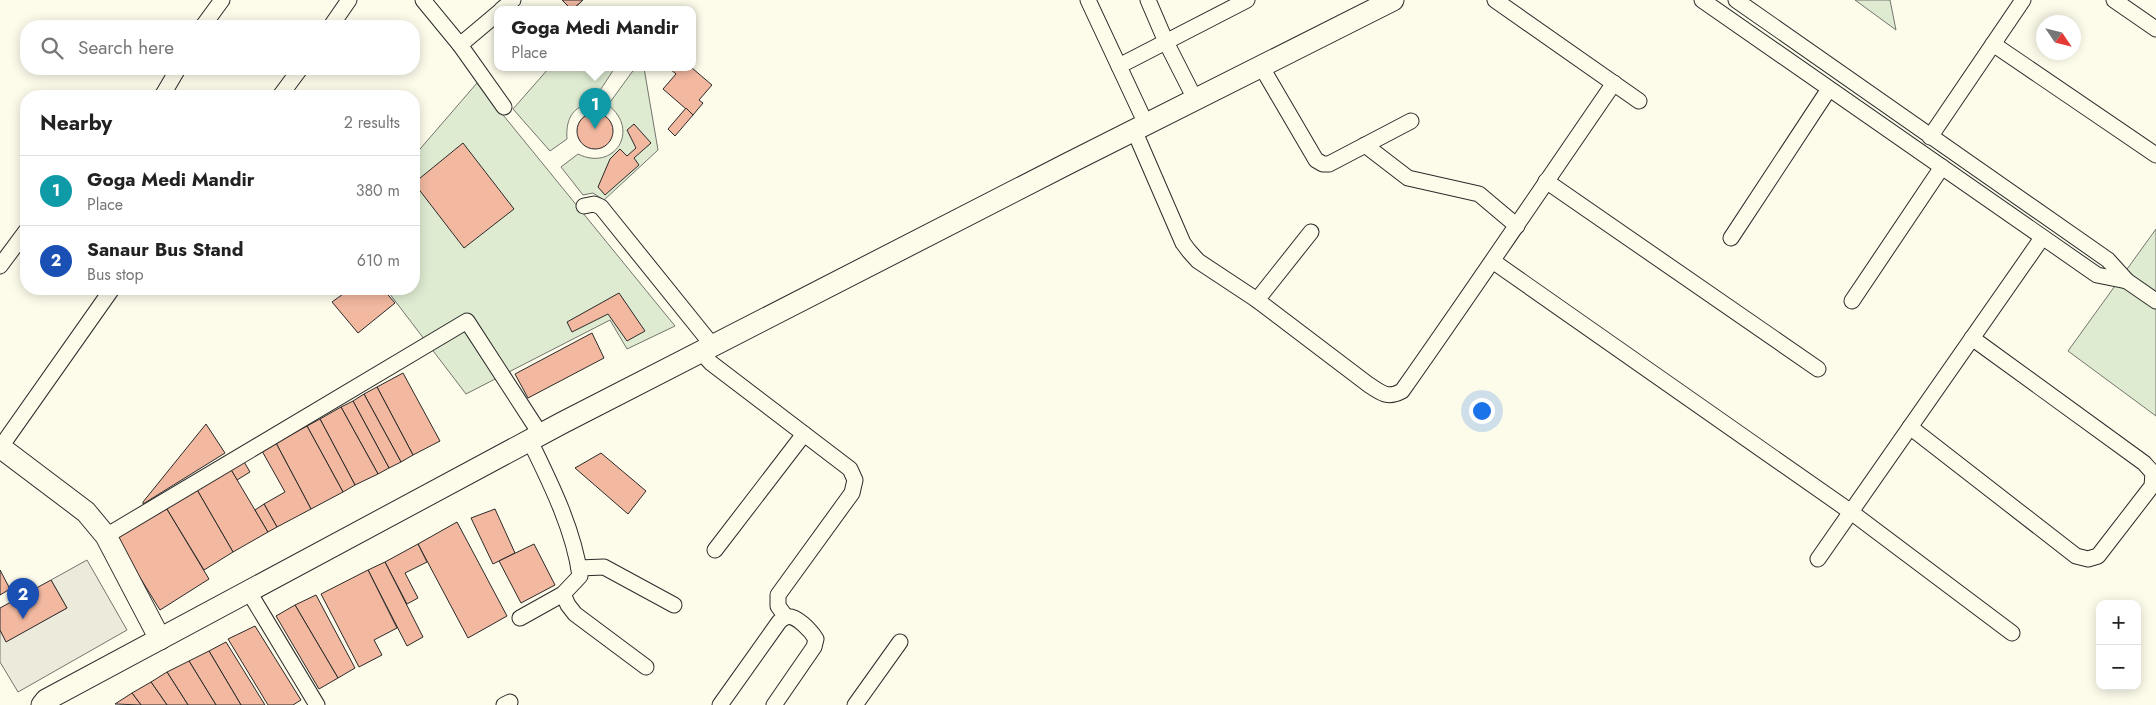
<!DOCTYPE html>
<meta charset="utf-8">
<style>
:root{--surface:#fff;--page:#f6f6f6;--text:#222;--muted:#767676;--line:#e0e0e0;--accent:#111827}
body{margin:0;font-family:Jost,sans-serif;background:var(--page);color:var(--text)}
.controls{position:absolute;right:15px;bottom:15px;display:grid;overflow:hidden;border-radius:10px;box-shadow:0 2px 12px #0003}
.controls button{width:45px;height:45px;display:grid;place-items:center;padding:0;border:0;border-bottom:1px solid var(--line);background:var(--surface);color:var(--text);font:25px sans-serif}
.compass{position:absolute;left:2036px;top:15px;width:45px;height:45px;border-radius:50%;background:var(--surface);box-shadow:0 2px 12px #0003;rotate:125deg}
.you{position:absolute;left:1481px;top:410px;width:18px;height:18px;margin:-12px;border:4px solid #fff;border-radius:50%;background:#1a73e8;box-shadow:0 0 0 8px #1a73e833}
.badge{display:grid;place-items:center;width:32px;height:32px;border-radius:50%;background:var(--accent);color:#fff;font-size:16px;font-weight:700}
.pin{position:absolute;translate:-50% -41px;filter:drop-shadow(0 1px 2px #0008)}
.pin::after{content:'';position:absolute;top:26px;width:18px;height:15px;background:inherit;clip-path:polygon(0 0,100% 0,50% 100%)}
.popup{position:absolute;left:494px;top:6px;width:202px;height:65px;box-sizing:border-box;display:grid;place-content:center;border-radius:10px;background:var(--surface);filter:drop-shadow(0 1px 4px #0005);font-size:16px;white-space:nowrap;color:var(--muted)}
.popup b{font-size:19px;color:var(--text)}
.popup::after{content:'';position:absolute;left:50%;top:100%;margin-left:-10px;border:10px solid transparent;border-top-color:var(--surface)}
.list{margin:0;padding:0;list-style:none}
h2{display:flex;justify-content:space-between;align-items:center;height:65px;margin:0;padding:0 20px;font-size:21px}
h2 small{font-size:16px;font-weight:400;color:var(--muted)}
.list li{display:grid;grid-template-columns:32px 1fr auto;gap:15px;align-items:center;box-sizing:border-box;height:70px;padding:0 20px;border-top:1px solid var(--line)}
.list b{display:block;font-size:19px;white-space:nowrap}
.list p{margin:0;font-size:16px;white-space:nowrap;color:var(--muted)}
.list em{font-size:16px;font-style:normal;color:var(--muted)}
.icon{flex:none;width:28px;height:28px;fill:none;stroke:currentColor;stroke-width:2;stroke-linecap:round;stroke-linejoin:round}
.map{position:relative;flex:none;width:2156px;height:705px;overflow:hidden}
.search{position:absolute;background:var(--surface);box-shadow:0 2px 12px #0003;left:20px;top:20px;width:400px;height:55px;display:flex;align-items:center;gap:12px;box-sizing:border-box;padding:0 18px;border-radius:20px;color:var(--muted);font-size:19px}
.panel{position:absolute;background:var(--surface);box-shadow:0 2px 12px #0003;left:20px;top:90px;width:400px;height:205px;border-radius:20px}
.map>svg:first-child{display:block}
.green{fill:#deebd1;stroke:#74746e}
.parking{fill:#eceadb;stroke:#74746e}
.building{fill:#f2b8a0;stroke:#2b2b2b}
.lines{fill:none;stroke-linecap:round;stroke-linejoin:round}
.street-casing{stroke:#2b2b2b;stroke-width:17}
.secondary-casing{stroke:#2b2b2b;stroke-width:23}
.street{stroke:#fdfbea;stroke-width:15}
.secondary{stroke:#fdfbea;stroke-width:21}
</style>
<div class="map">
<svg width="2156" height="705" viewBox="0 0 2156 705">
<rect width="100%" height="100%" fill="#fdfbea"/>
<!-- green -->
<g class="green">
<polygon points="1855,0 1890,0 1896,30"/>
<path d="M549,68H615C608,77 598,96 589,103C587,104 584,104 582,106C569,112 566,125 567,139L550,151L513,109Z"/>
<path d="M635,68H644L658,150L604,200L593,193L583,195L561,167L578,154C614,172 641,130 608,105Z"/>
<polygon points="477,83 675,326 627,349 610,320 466,394 386,289 414,289 414,156"/>
<polygon points="2156,229 2156,416 2068,351"/>
</g>
<!-- parking -->
<polygon class="parking" points="87,560 127,630 18,692 0,662 0,630 6,641 67,608 51,580"/>
<!-- building -->
<g class="building">
<polygon points="562,0 583,0 572,10"/>
<polygon points="562,0 583,0 572,10"/>
<polygon points="669,68 692,68 712,85 699,100 703,103 693,115 663,89 676,74"/>
<polygon points="686,108 693,115 675,136 668,129"/>
<circle cx="595" cy="131" r="18"/>
<polygon points="634,124 651,143 634,158 639,165 605,195 598,187 610,159 620,149 627,156 636,148 627,130"/>
<polygon points="463,143 514,209 464,248 414,183"/>
<polygon points="350,289 383,289 395,303 358,333 332,302"/>
<polygon points="619,293 645,331 627,341 608,314 572,332 567,322"/>
<polygon points="592,333 604,358 528,398 515,374"/>
<polygon points="403,373 440,441 413,455 377,387"/>
<polygon points="377,387 413,455 401,462 364,394"/>
<polygon points="364,394 401,462 389,468 353,401"/>
<polygon points="353,401 389,468 378,474 341,407"/>
<polygon points="341,407 378,474 355,485 320,419"/>
<polygon points="320,419 355,485 343,492 307,426"/>
<polygon points="206,424 225,453 143,504 143,502"/>
<polygon points="307,426 343,492 311,509 276,443"/>
<polygon points="276,443 311,509 277,527 264,504 285,492 262,451"/>
<polygon points="601,453 646,491 628,514 575,468"/>
<polygon points="243,460 250,472 237,480 230,468"/>
<polygon points="230,468 268,532 233,552 196,488"/>
<polygon points="196,488 233,552 204,570 165,506"/>
<polygon points="264,504 277,527 268,532 255,510"/>
<polygon points="165,506 209,579 160,610 115,537"/>
<polygon points="495,509 515,553 493,564 471,518"/>
<polygon points="457,522 507,616 468,638 418,544"/>
<polygon points="418,544 427,562 405,573 418,598 407,604 385,562"/>
<polygon points="534,544 555,585 521,603 499,561"/>
<polygon points="385,562 423,637 407,646 368,570"/>
<polygon points="0,570 10,589 0,595"/>
<polygon points="368,570 397,628 374,640 382,655 359,667 321,594"/>
<polygon points="51,580 67,608 6,642 0,630 0,608"/>
<polygon points="316,595 355,668 338,678 295,605"/>
<polygon points="295,605 338,678 319,689 276,616"/>
<polygon points="255,626 301,700 293,705 268,705 228,639"/>
<polygon points="226,642 265,705 241,705 209,651"/>
<polygon points="209,651 241,705 216,705 189,661"/>
<polygon points="189,661 216,705 188,705 167,672"/>
<polygon points="167,672 188,705 167,705 151,682"/>
<polygon points="151,682 167,705 141,705 132,693"/>
<polygon points="132,693 141,705 115,704"/>
</g>
<g class="lines">
<defs>
<g id="street">
<polyline points="423,0 460,45"/>
<polyline points="1088,0 1146,124"/>
<polyline points="1148,0 1166,42 1195,99"/>
<polyline points="1495,0 1639,101"/>
<polyline points="1702,0 2097,275 2127,281"/>
<polyline points="1736,0 2108,260 2127,281 2156,301"/>
<polyline points="2114,0 2156,29"/>
<polyline points="501,10 513,0"/>
<polyline points="498,13 460,45 504,107"/>
<polyline points="203,26 222,0"/>
<polyline points="331,26 349,0"/>
<polyline points="1993,44 2156,155"/>
<polyline points="1119,66 1247,0"/>
<polyline points="1261,66 1316,160 1323,164 1329,164 1411,121"/>
<polyline points="162,96 178,69"/>
<polyline points="280,96 300,69"/>
<path d="M1134,130L1183,243L1189,251L1198,261L1257,300L1369,385C1382,393 1387,399 1402,391C1474,289 1543,186 1614,83"/>
<polyline points="1930,137 2023,0"/>
<polyline points="1365,145 1408,178 1479,194 1517,226"/>
<polyline points="1546,181 1818,369"/>
<polyline points="584,206 594,204 601,207 713,346"/>
<polyline points="1731,238 1829,89"/>
<polyline points="1494,262 1851,512 2012,633"/>
<polyline points="0,266 26,231"/>
<polyline points="1257,300 1311,232"/>
<polyline points="1852,301 1942,167"/>
<polyline points="701,352 711,363 850,469 855,480 852,493 778,595 778,606 786,617"/>
<polyline points="1910,427 2076,556 2088,559 2098,556 2152,486 2153,473 2144,463 1972,338"/>
<polyline points="0,448 112,289"/>
<polyline points="106,536 467,321 541,435"/>
<polyline points="715,550 804,434"/>
<polyline points="1818,559 2042,238"/>
<polyline points="579,568 604,567 674,605"/>
<polyline points="249,592 317,705"/>
<polyline points="563,594 568,605 575,614 646,667"/>
<path d="M520,618L563,594L580,576C574,530 550,482 530,441"/>
<polyline points="504,705 510,702"/>
<path d="M720,705L779,622C781,620 783,618 786,617C796,614 811,631 816,639L814,647L774,705"/>
<polyline points="855,705 900,642"/>
</g>
<g id="secondary">
<polyline points="0,447 86,512 106,536 160,639"/>
<polyline points="42,705 46,700 562,423 1069,163 1393,0"/>
</g>
</defs>
<!-- street casing -->
<use href="#street" class="street-casing"/>
<!-- secondary casing -->
<use href="#secondary" class="secondary-casing"/>
<!-- street -->
<use href="#street" class="street"/>
<!-- secondary -->
<use href="#secondary" class="secondary"/>
</g>
</svg>
<div class="controls">
<button>+</button>
<button>−</button>
</div>
<svg class="compass" viewBox="-18 -18 36 36"><path d="M0-13l5 13h-10z" fill="#e53935"/><path d="M0 13l5-13h-10z" fill="#767676"/></svg>
<div class="you"></div>
<div class="pin badge" style="left:595px;top:129px;background:#0f9aa8">1</div>
<div class="popup"><b>Goga Medi Mandir</b>Place</div>
<div class="pin badge" style="left:23px;top:619px;background:#1a4fb4">2</div>
<div class="search"><svg class="icon" aria-label="search" viewBox="0 0 24 24"><circle cx="10" cy="10" r="6"/><path d="M15 15l6 6"/></svg>Search here</div>
<section class="panel">
<h2>Nearby<small>2 results</small></h2>
<ul class="list">
<li><span class="badge" style="background:#0f9aa8">1</span><div><b>Goga Medi Mandir</b><p>Place</p></div><em>380 m</em></li>
<li><span class="badge" style="background:#1a4fb4">2</span><div><b>Sanaur Bus Stand</b><p>Bus stop</p></div><em>610 m</em></li>
</ul>
</section>
</div>
